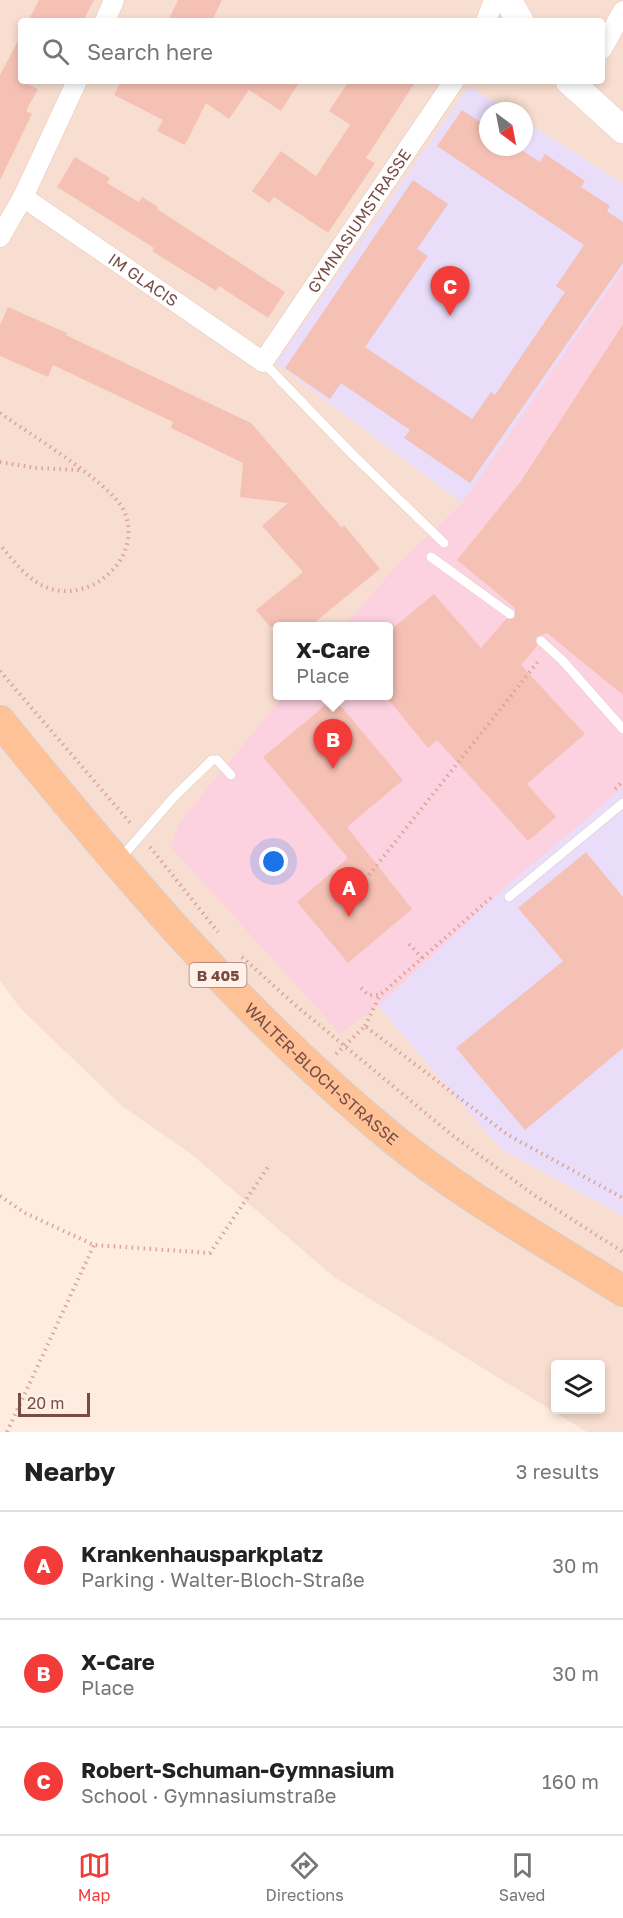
<!DOCTYPE html>
<meta charset="utf-8">
<style>
:root{--surface:#fff;--page:#f6f6f6;--text:#222;--muted:#767676;--line:#e0e0e0;--accent:#f33b39}
body{margin:0;font-family:"Golos Text",sans-serif;background:var(--page);color:var(--text)}
.controls{position:absolute;right:18px;bottom:18px;display:grid;overflow:hidden;border-radius:6px;box-shadow:0 3px 9px #0003}
.controls button{width:54px;height:54px;display:grid;place-items:center;padding:0;border:0;border-bottom:2px solid var(--line);background:var(--surface);color:var(--text);font:30px sans-serif}
.compass{position:absolute;left:479px;top:102px;width:54px;height:54px;border-radius:50%;background:var(--surface);box-shadow:0 3px 9px #0003;rotate:148deg}
.scale{position:absolute;left:18px;bottom:15px;width:72px;box-sizing:border-box;padding-left:6px;border:3px solid #774c45;border-top:0;font-size:16px;line-height:21px;white-space:nowrap;color:#774c45;-webkit-text-stroke:4px #fff1e8;paint-order:stroke}
.you{position:absolute;left:274px;top:862px;width:21px;height:21px;margin:-15px;border:4px solid #fff;border-radius:50%;background:#1a73e8;box-shadow:0 0 0 9px #1a73e833}
.badge{display:grid;place-items:center;width:39px;height:39px;border-radius:50%;background:var(--accent);color:#fff;font-size:20px;font-weight:700}
.pin{position:absolute;translate:-50% -50px;filter:drop-shadow(0 2px 3px #0008)}
.pin::after{content:'';position:absolute;top:32px;width:21px;height:18px;background:inherit;clip-path:polygon(0 0,100% 0,50% 100%)}
.popup{position:absolute;left:273px;top:622px;width:120px;height:78px;box-sizing:border-box;display:grid;place-content:center;border-radius:6px;background:var(--surface);filter:drop-shadow(0 2px 4px #0005);font-size:20px;white-space:nowrap;color:var(--muted)}
.popup b{font-size:22px;color:var(--text)}
.popup::after{content:'';position:absolute;left:50%;top:100%;margin-left:-12px;border:12px solid transparent;border-top-color:var(--surface)}
.list{margin:0;padding:0;list-style:none}
h2{display:flex;justify-content:space-between;align-items:center;height:78px;margin:0;padding:0 24px;font-size:26px}
h2 small{font-size:20px;font-weight:400;color:var(--muted)}
.list li{display:grid;grid-template-columns:39px 1fr auto;gap:18px;align-items:center;box-sizing:border-box;height:108px;padding:0 24px;border-top:2px solid var(--line)}
.list b{display:block;font-size:22px;white-space:nowrap}
.list p{margin:0;font-size:20px;white-space:nowrap;color:var(--muted)}
.list em{font-size:20px;font-style:normal;color:var(--muted)}
.icon{flex:none;width:33px;height:33px;fill:none;stroke:currentColor;stroke-width:2;stroke-linecap:round;stroke-linejoin:round}
.map{position:relative;flex:none;width:623px;height:1432px;overflow:hidden}
.search{position:absolute;background:var(--surface);box-shadow:0 3px 9px #0003;left:18px;right:18px;top:18px;height:66px;display:flex;align-items:center;gap:15px;box-sizing:border-box;padding:0 21px;border-radius:6px;color:var(--muted);font-size:22px}
.sheet{height:402px;background:var(--surface)}
nav{display:flex;justify-content:space-around;align-items:center;box-sizing:border-box;height:84px;border-top:2px solid var(--line);background:var(--surface);font-size:16px;color:var(--muted)}
nav a{display:grid;justify-items:center;gap:3px}
nav .on{color:var(--accent)}
.map>svg:first-child{display:block}
.residential{fill:#f8ded0;fill-rule:evenodd}
.education{fill:#e9ddfa}
.medical{fill:#fdd2e0}
.building{fill:#f6c1b5}
.lines{fill:none;stroke-linecap:round;stroke-linejoin:round}
.lane-casing{stroke:#e5c7be;stroke-width:10}
.street-casing{stroke:#e5c7be;stroke-width:21}
.secondary-casing{stroke:#ebc6ba;stroke-width:28}
.primary-casing{stroke:#d9cdcb;stroke-width:32}
.path{stroke:#dba498;stroke-width:4;stroke-dasharray:1.5 4.5;stroke-linecap:butt}
.lane{stroke:#fff;stroke-width:9}
.street{stroke:#fff;stroke-width:20}
.secondary{stroke:#fff;stroke-width:27}
.primary{stroke:#ffc196;stroke-width:30}
.labels{text-anchor:middle;dominant-baseline:central;stroke-width:4.5;stroke-linejoin:round;paint-order:stroke}
.shield{fill:#fff1e8;stroke:#a07e76;stroke-width:1.5}
.shield-label{font-size:15px;font-weight:bold;fill:#774c45}
.street-label{font-size:16px;fill:#774c45;stroke:#fff1e8}
</style>
<div class="map">
<svg width="623" height="1432" viewBox="0 0 623 1432">
<rect width="100%" height="100%" fill="#feece0"/>
<!-- residential -->
<path class="residential" d="M0,0H623V1432H587L334,1277L191,1154L122,1106L21,1009L0,981ZM21,21H602V81H21ZM488,111H524V147H488ZM278,626H388V696H278ZM556,1364H600V1410H556Z"/>
<!-- education -->
<g class="education">
<polygon points="469,86 509,111 488,111 488,147 524,147 524,120 623,184 623,268 462,503 276,363"/>
<polygon points="623,788 623,1216 501,1149 378,1006 503,889"/>
</g>
<!-- medical -->
<polygon class="medical" points="623,268 623,788 503,889 378,1006 340,1034 170,846 179,823 283,696 388,696 388,626 344,626 397,565 462,503"/>
<!-- building -->
<g class="building">
<polygon points="39,0 94,0 83,21 28,21"/>
<polygon points="178,0 222,0 212,21 168,21"/>
<polygon points="21,35 21,81 38,89 26,111 32,114 0,180 0,75"/>
<polygon points="121,81 300,81 281,111 249,90 229,119 206,103 185,145 157,131 163,120 114,95"/>
<polygon points="349,81 416,81 366,158 375,163 328,233 274,197 269,203 252,191 281,151 316,176 350,125 329,111"/>
<polygon points="462,110 488,127 488,147 517,147 540,162 545,154 585,181 581,187 610,206 607,211 623,222 623,263 470,483 404,438 410,430 341,383 330,399 285,368 413,180 448,204 417,249 428,256 365,347 472,419 491,392 495,395 565,292 556,286 584,245 437,146"/>
<polygon points="75,157 110,178 107,183 139,202 142,197 158,207 157,209 285,292 268,318 219,286 216,291 152,251 154,248 57,187"/>
<polygon points="8,307 67,333 66,335 251,423 342,528 344,525 380,569 309,627 270,627 256,610 303,572 262,526 288,503 240,497 243,463 171,428 173,422 53,365 48,377 0,356 0,325"/>
<polygon points="623,324 623,695 547,633 536,637 537,646 521,665 585,734 527,784 556,817 528,841 437,740 428,748 388,699 388,632 434,594 481,648 506,619 515,618 515,608 457,560 521,481"/>
<polygon points="334,698 403,780 347,827 412,909 348,963 297,902 348,858 263,757"/>
<polygon points="586,852 623,897 623,1048 525,1130 456,1048 563,961 518,908"/>
</g>
<g class="lines">
<defs>
<g id="lane">
<polyline points="263,362 352,454 444,543"/>
<polyline points="431,557 510,614"/>
<polyline points="541,641 562,660 623,729"/>
<polyline points="120,859 174,797 212,760 217,760 231,775"/>
<polyline points="509,897 623,803"/>
</g>
<g id="street">
<polyline points="105,21 114,0"/>
<polyline points="486,21 494,0"/>
<polyline points="602,49 623,11"/>
<path id="s1" d="M23,197L263,362L454,81"/>
<polyline points="0,237 23,197 77,81"/>
</g>
<g id="secondary">
<polyline points="508,0 520,21"/>
<polyline points="569,81 623,130"/>
</g>
<g id="primary">
<path id="s2" d="M0,721C121,870 243,1016 392,1138C463,1196 546,1242 623,1291"/>
</g>
</defs>
<!-- lane casing -->
<use href="#lane" class="lane-casing"/>
<!-- street casing -->
<use href="#street" class="street-casing"/>
<!-- secondary casing -->
<use href="#secondary" class="secondary-casing"/>
<!-- primary casing -->
<use href="#primary" class="primary-casing"/>
<!-- path -->
<g class="path">
<path d="M0,413C27,432 110,483 123,509C146,555 93,604 48,588C27,580 14,561 0,545"/>
<polyline points="0,462 36,468 79,470"/>
<polyline points="0,671 132,825"/>
<polyline points="615,789 623,781"/>
<polyline points="150,847 218,932"/>
<polyline points="369,875 540,659"/>
<polyline points="409,944 422,958"/>
<polyline points="242,957 294,1004 452,1135 534,1195 623,1252"/>
<polyline points="361,988 368,995 380,995 494,895"/>
<polyline points="365,1026 380,995"/>
<polyline points="336,1054 365,1026 508,1135 623,1198"/>
<polyline points="0,1196 25,1213 94,1245 210,1253 270,1164"/>
<polyline points="7,1432 94,1245"/>
</g>
<!-- lane -->
<use href="#lane" class="lane"/>
<!-- street -->
<use href="#street" class="street"/>
<!-- secondary -->
<use href="#secondary" class="secondary"/>
<!-- primary -->
<use href="#primary" class="primary"/>
</g>
<g class="labels">
<!-- shield labels -->
<rect class="shield" x="189.5" y="963" width="57" height="24" rx="4.5"/>
<g class="shield-label">
<text x="218" y="975">B 405</text>
</g>
<!-- street labels -->
<g class="street-label">
<text stroke="none"><textPath href="#s1" startOffset="462">GYMNASIUMSTRASSE</textPath></text>
<text stroke="none"><textPath href="#s1" startOffset="146">IM GLACIS</textPath></text>
<text stroke="none"><textPath href="#s2" startOffset="478">WALTER-BLOCH-STRASSE</textPath></text>
</g>
</g>
</svg>
<div class="controls">
<button><svg class="icon" aria-label="layers" viewBox="0 0 24 24"><path d="M12 4l9 5-9 5-9-5zM3 14l9 5 9-5"/></svg></button>
</div>
<svg class="compass" viewBox="-18 -18 36 36"><path d="M0-13l5 13h-10z" fill="#e53935"/><path d="M0 13l5-13h-10z" fill="#767676"/></svg>
<div class="scale">20 m</div>
<div class="you"></div>
<div class="pin badge" style="left:349px;top:917px">A</div>
<div class="pin badge" style="left:333px;top:769px">B</div>
<div class="popup"><b>X-Care</b>Place</div>
<div class="pin badge" style="left:450px;top:316px">C</div>
<div class="search"><svg class="icon" aria-label="search" viewBox="0 0 24 24"><circle cx="10" cy="10" r="6"/><path d="M15 15l6 6"/></svg>Search here</div>
</div>
<section class="sheet">
<h2>Nearby<small>3 results</small></h2>
<ul class="list">
<li><span class="badge">A</span><div><b>Krankenhausparkplatz</b><p>Parking · Walter-Bloch-Straße</p></div><em>30 m</em></li>
<li><span class="badge">B</span><div><b>X-Care</b><p>Place</p></div><em>30 m</em></li>
<li><span class="badge">C</span><div><b>Robert-Schuman-Gymnasium</b><p>School · Gymnasiumstraße</p></div><em>160 m</em></li>
</ul>
</section>
<nav>
<a class="on"><svg class="icon" aria-label="map" viewBox="0 0 24 24"><path d="M3 6l6-2 6 2 6-2v14l-6 2-6-2-6 2zM9 4v14M15 6v14"/></svg>Map</a>
<a><svg class="icon" aria-label="directions" viewBox="0 0 24 24"><path d="M12 3l9 9-9 9-9-9zM9 14v-3h6M13 9l2 2-2 2"/></svg>Directions</a>
<a><svg class="icon" aria-label="saved" viewBox="0 0 24 24"><path d="M7 4h10v16l-5-4-5 4z"/></svg>Saved</a>
</nav>
